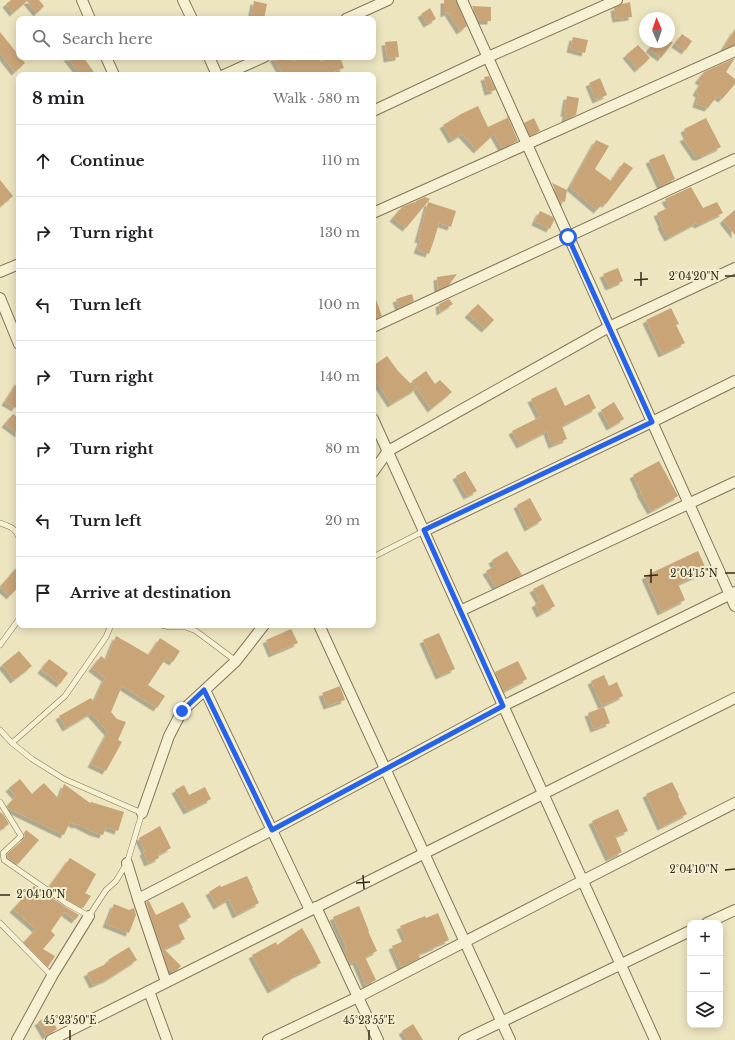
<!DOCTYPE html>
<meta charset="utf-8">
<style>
:root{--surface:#fff;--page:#f6f6f6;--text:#202124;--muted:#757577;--line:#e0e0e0}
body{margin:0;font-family:"Libre Baskerville",serif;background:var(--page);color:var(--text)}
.controls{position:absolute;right:12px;bottom:12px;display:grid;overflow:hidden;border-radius:8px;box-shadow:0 2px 10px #0003}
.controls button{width:36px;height:36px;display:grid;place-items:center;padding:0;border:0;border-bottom:1px solid var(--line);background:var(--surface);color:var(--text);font:20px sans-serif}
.compass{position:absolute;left:639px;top:12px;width:36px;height:36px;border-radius:50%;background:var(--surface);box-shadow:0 2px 10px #0003;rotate:358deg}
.stop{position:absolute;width:12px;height:12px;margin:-9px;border:3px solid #2563eb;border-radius:50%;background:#fff}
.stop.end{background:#2563eb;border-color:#fff;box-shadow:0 1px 4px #0008}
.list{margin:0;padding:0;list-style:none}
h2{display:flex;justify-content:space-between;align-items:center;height:52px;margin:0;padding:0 16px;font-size:17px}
h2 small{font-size:13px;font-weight:400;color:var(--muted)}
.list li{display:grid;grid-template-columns:26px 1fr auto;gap:12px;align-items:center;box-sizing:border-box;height:72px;padding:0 16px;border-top:1px solid var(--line)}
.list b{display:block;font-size:15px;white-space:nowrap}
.list em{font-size:13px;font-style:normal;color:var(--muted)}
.icon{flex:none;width:22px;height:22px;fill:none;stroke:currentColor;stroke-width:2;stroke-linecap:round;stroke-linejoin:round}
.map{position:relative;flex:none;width:735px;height:1040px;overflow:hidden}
.search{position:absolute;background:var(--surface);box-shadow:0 2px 10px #0003;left:16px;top:16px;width:360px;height:44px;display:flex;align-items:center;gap:10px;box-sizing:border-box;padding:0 14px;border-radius:8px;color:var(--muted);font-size:15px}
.panel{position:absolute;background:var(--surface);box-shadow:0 2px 10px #0003;left:16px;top:72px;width:360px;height:556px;border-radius:8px}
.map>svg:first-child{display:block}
.building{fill:#c8a477;filter:url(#shadow)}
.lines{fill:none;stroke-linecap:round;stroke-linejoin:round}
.service-casing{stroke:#847659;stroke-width:6}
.minor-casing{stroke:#847659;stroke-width:12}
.service{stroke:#f7f1d3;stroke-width:5}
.minor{stroke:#f7f1d3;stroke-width:10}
.route{stroke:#2563eb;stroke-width:5}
.ticks{fill:none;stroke:#342b1d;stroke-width:1.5}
.ticks-label{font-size:10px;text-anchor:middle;fill:#342b1d;stroke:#f3eecf;stroke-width:4;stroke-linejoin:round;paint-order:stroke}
</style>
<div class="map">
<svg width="735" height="1040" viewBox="0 0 735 1040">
<defs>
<filter id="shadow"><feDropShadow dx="-3.5" dy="3.5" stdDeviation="0" flood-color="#0004"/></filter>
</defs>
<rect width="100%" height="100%" fill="#ece5c0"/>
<!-- building -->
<g class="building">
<polygon points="11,0 39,0 44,6 37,13 27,1 13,13 6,4"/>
<polygon points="444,0 456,0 467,26 460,31 448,12 444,14"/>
<polygon points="254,1 267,4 264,19 251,17"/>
<polygon points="630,2 632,17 616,19 614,8 622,4"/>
<polygon points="472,6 491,7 491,21 479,21"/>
<polygon points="430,8 436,19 427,24 421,14"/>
<polygon points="735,29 735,45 723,49"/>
<polygon points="0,32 25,63 15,72 0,53"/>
<polygon points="682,34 692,41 685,51 675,44"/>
<polygon points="573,37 588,40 585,53 570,49"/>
<polygon points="397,41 399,57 387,59 385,42"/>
<polygon points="655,42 673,42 661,58 649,49"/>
<polygon points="638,45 650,58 638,69 626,55"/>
<polygon points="67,57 83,57 96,75 81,75"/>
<polygon points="273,57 290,57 293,61 300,57 318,57 321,61 332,57 340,57 344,68 325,75 283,75"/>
<polygon points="735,58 726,72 735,79 735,84 722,99 717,96 708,108 696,104 699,94 696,92 702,82 698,80 704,72"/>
<polygon points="489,76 496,90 488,92 484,77"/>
<polygon points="600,78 607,95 596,100 589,83"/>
<polygon points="567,96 579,98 576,115 565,120 566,113 564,113"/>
<polygon points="478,106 488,127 507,118 507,115 518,141 502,148 494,134 477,150 462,134 452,140 443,125 461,114"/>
<polygon points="534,118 540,131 530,136 524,123"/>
<polygon points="706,118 721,147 700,157 696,157 683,138 687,136 684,129"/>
<polygon points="596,140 609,146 595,169 611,181 624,162 633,168 606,204 603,203 597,210 570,187"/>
<polygon points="664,154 675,179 661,186 649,160"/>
<polygon points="0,180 13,196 0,207"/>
<polygon points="552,183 567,190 565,202 560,201"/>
<polygon points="691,187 703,208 717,202 723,213 698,225 696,223 668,238 661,225 662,224 657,213 670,207 665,199"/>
<polygon points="425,197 430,199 406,228 393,218 402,207 414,202 415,203 416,201"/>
<polygon points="428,202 456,211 451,227 439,223 434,240 429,254 417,250 421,240 418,239"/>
<polygon points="735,210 735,235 723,220"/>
<polygon points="540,211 553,217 554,220 550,229 535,222"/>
<polygon points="618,268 623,281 609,287 603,274"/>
<polygon points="457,274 449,285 438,290 437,277"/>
<polygon points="373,294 374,294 382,316 373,320"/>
<polygon points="412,294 414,301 399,308 396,299"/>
<polygon points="449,299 453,304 440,312 439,304"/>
<polygon points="478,304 494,320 485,329 468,314"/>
<polygon points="671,308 679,324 676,325 685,343 662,354 646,320"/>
<polygon points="387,356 398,371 416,389 391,404 373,376 373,366"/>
<polygon points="426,371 435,384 440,380 452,392 431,409 412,381"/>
<polygon points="19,380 19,402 15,408 5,402"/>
<polygon points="556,387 565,406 589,394 596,408 562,426 567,439 552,445 547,431 520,445 512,431 540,417 531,399"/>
<polygon points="614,402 624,419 610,427 601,410"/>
<polygon points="13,414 19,418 19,434 5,424"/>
<polygon points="659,461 678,496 651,511 640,492 641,492 633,475"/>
<polygon points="465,471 477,491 467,496 456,476"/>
<polygon points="530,498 542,520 528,528 517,505"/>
<polygon points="507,551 522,575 505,583 505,582 496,587 486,571 495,566 492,560"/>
<polygon points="698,551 707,571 678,584 685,600 661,612 645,576"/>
<polygon points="19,565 19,586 10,596 0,587"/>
<polygon points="543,584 555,606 540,614 535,604 540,601 533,589"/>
<polygon points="291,629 298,643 272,654 266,640"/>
<polygon points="439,633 455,669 439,676 423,640"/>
<polygon points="116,636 149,655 160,638 180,651 173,662 166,658 148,685 165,696 157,708 122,686 111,712 117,719 126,722 118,740 122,742 106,771 91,764 108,732 91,713 66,728 59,716 91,698 94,702 105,678 92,668 101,656 106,660"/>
<polygon points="19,651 32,666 14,680 2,665"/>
<polygon points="49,659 68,673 60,684 41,670"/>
<polygon points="518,661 527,679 504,691 495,672"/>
<polygon points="604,675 609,686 617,682 623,696 602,706 591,681"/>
<polygon points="340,686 345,700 327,706 322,693"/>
<polygon points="604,707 610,723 594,729 588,713"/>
<polygon points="20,779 32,794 44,783 59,799 64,784 90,803 91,802 124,812 118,831 106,827 103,835 93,832 77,824 76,825 70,822 64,835 8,808 7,806 16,796 9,788"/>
<polygon points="672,782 679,795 678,796 687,814 661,827 646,794"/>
<polygon points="184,785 189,795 205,787 211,799 187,811 175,790"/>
<polygon points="618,809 628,831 615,836 622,852 609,858 592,821"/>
<polygon points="0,812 3,814 9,824 0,830"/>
<polygon points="160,826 171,848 158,855 159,858 148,863 143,852 145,851 139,838"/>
<polygon points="26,830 39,840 18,864 8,858 7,854 24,839 25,836 24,833"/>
<polygon points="70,858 96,874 86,892 85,893 91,896 83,908 68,900 49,887"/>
<polygon points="247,876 253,888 252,888 259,903 236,915 229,899 217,906 209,892 220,885 221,887"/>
<polygon points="34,886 64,906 79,915 75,920 64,912 51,931 55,935 43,949 55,956 48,967 24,942 36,929 13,909"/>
<polygon points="149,901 156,915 183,902 191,917 178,924 185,939 164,949 181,966 177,970 172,972 168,968 146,902"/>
<polygon points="114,904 129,910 134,908 136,915 129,933 106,924"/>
<polygon points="359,906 369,931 368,931 377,951 365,957 376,980 366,985 356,961 350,964 344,951 347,949 333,917"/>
<polygon points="438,913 449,940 437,945 437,946 418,954 420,958 401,967 392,946 406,940 400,926 425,916 426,918"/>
<polygon points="302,928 313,947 321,963 294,976 294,977 271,990 252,955 276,942 277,945"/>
<polygon points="129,947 137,960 109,978 93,985 87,973 110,962 108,960"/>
<polygon points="49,1015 57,1029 46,1036 38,1022"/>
<polygon points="413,1024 423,1040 408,1040 402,1031"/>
</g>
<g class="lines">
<defs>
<g id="service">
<path d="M0,523C9,526 16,528 19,538"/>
<polyline points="373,557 424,531"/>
<polyline points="161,625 170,627 186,627 196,631 236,661"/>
<polyline points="0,645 19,619"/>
<polyline points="0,730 12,743"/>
<polyline points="0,802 21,836 3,853 4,860 66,903 89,916 106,890 116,881 127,863 142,813 64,779 32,759 12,743 65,696 106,637 111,625"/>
<polyline points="0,923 52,976"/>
</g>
<g id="minor">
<polyline points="82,0 90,19"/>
<polyline points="183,0 192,19"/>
<polyline points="462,0 735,606"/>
<polyline points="346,19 388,0"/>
<polyline points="106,57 114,75"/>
<polyline points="209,57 217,75"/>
<polyline points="224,75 264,57"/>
<polyline points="373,111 488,57 617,0"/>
<polyline points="373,213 735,51"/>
<polyline points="0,272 19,264"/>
<polyline points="0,298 19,344"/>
<polyline points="373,327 735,159"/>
<polyline points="373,419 655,1040"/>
<polyline points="373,472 388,451 609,327 735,268"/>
<polyline points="424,531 652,422 735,381"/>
<polyline points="460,611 735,482"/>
<polyline points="319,625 510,1040"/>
<polyline points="205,690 310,910"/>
<polyline points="142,813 169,736 182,711 236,661 264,625"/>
<polyline points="127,863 138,899 272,830 503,706 735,592"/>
<polyline points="138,899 166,982"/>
<polyline points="316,907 378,1040"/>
<polyline points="707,923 735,910"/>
<polyline points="149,991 167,1040"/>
<polyline points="17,1040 52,976 89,916"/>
<polyline points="51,1040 735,698"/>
<polyline points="268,1040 358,997 582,881 735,803"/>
<polyline points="464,1040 690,931"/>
</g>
</defs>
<!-- service casing -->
<use href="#service" class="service-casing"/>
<!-- minor casing -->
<use href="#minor" class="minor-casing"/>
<!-- service -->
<use href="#service" class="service"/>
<!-- minor -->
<use href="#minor" class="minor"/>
</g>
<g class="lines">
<!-- route -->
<polyline class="route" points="182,711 204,690 272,830 503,706 424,530 652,422 568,237"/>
</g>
<!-- ticks -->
<path class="ticks" d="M641,272V286M725,276H735M634,280L648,279M651,569V583M725,573H735M644,576L658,575M725,870L735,869M363,875L364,889M356,883L370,882M0,895H10M70,1030V1040M369,1030V1040"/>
<g class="ticks-label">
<text x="694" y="280">2°04'20"N</text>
<text x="694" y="577">2°04'15"N</text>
<text x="694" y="873">2°04'10"N</text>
<text x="41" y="898">2°04'10"N</text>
<text x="70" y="1024">45°23'50"E</text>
<text x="369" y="1024">45°23'55"E</text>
</g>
</svg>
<div class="controls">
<button>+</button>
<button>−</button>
<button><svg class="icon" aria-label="layers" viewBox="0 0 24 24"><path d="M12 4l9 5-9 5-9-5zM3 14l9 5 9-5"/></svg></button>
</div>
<svg class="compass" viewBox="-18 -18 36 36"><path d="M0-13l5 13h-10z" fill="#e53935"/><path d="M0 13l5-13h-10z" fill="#757577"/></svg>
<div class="stop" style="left:568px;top:237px"></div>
<div class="stop end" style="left:182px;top:711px"></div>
<div class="search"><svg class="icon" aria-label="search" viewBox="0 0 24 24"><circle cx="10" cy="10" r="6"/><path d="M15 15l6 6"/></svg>Search here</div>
<section class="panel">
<h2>8 min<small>Walk · 580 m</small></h2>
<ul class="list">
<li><svg class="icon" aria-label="ahead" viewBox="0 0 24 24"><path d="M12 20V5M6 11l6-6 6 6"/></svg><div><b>Continue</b></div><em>110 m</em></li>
<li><svg class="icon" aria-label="right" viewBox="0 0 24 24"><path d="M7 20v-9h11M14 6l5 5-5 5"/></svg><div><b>Turn right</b></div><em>130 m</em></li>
<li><svg class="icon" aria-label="left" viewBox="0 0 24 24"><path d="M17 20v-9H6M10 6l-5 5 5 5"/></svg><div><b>Turn left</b></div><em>100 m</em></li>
<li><svg class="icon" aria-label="right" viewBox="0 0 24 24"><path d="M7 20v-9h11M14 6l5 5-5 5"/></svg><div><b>Turn right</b></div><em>140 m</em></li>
<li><svg class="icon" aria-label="right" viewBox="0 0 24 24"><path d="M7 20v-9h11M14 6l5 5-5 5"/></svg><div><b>Turn right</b></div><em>80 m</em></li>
<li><svg class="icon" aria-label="left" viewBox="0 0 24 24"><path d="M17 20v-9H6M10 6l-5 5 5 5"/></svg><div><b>Turn left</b></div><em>20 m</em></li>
<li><svg class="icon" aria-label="arrive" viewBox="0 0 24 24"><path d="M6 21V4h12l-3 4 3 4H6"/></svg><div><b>Arrive at destination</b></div></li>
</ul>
</section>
</div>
